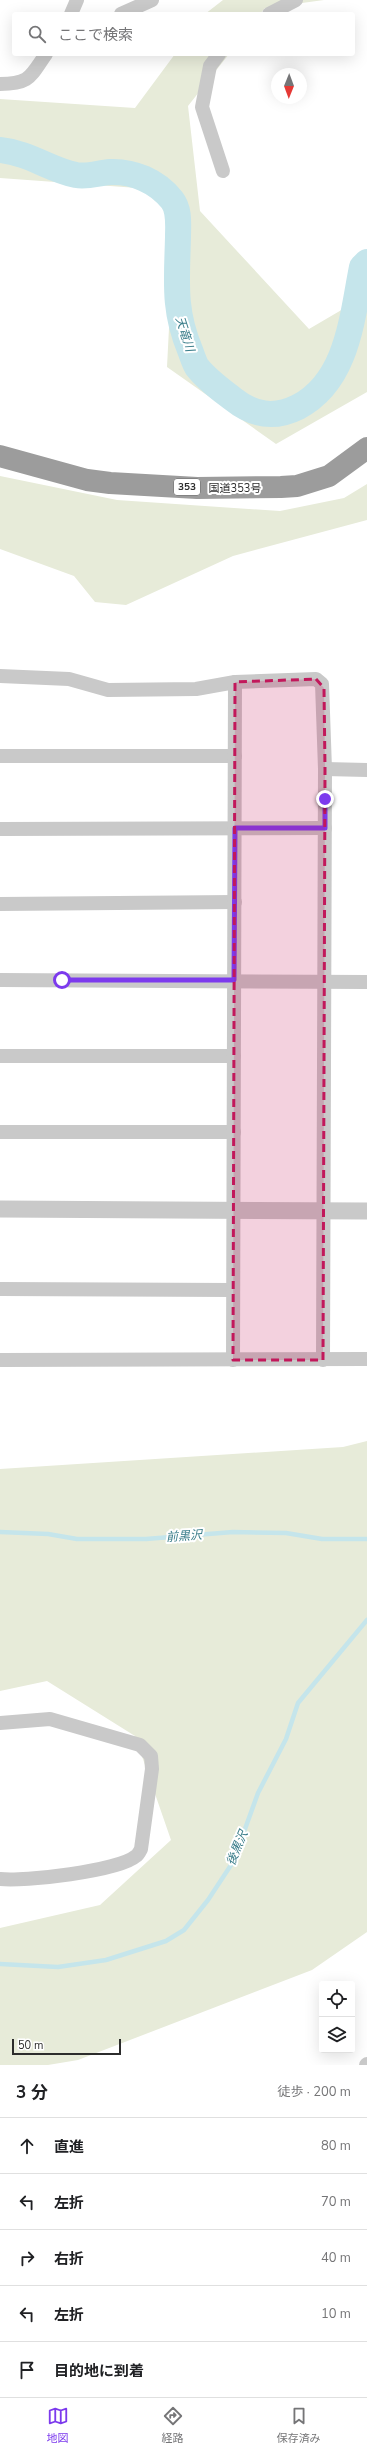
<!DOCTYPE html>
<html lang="ja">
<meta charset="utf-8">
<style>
:root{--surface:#fff;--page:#f6f6f6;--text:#202124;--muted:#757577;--line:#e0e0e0;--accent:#7c3aed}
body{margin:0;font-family:"Nunito Sans","Noto Sans JP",sans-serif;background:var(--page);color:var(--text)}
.controls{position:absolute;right:12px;bottom:12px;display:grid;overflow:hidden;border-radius:4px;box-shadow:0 4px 16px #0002}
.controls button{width:36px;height:36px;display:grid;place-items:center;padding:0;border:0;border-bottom:1px solid var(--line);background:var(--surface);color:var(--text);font:20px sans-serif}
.compass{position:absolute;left:271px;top:68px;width:36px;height:36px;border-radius:50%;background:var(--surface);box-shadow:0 4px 16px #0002;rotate:181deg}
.scale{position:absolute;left:12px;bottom:10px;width:109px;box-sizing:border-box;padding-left:4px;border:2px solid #2c2c2c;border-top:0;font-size:11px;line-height:14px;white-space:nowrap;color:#2c2c2c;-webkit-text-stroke:3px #fff;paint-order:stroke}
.stop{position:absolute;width:12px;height:12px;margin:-9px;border:3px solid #7c3aed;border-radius:50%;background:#fff}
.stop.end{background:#7c3aed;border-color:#fff;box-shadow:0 1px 4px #0008}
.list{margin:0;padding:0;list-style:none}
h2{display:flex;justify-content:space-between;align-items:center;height:52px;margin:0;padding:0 16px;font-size:17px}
h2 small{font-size:13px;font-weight:400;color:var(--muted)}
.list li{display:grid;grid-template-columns:26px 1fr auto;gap:12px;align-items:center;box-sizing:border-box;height:56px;padding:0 16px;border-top:1px solid var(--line)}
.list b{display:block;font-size:15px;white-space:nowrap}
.list em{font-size:13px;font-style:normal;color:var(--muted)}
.icon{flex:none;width:22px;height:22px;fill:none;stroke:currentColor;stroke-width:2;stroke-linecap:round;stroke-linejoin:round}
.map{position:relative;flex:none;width:367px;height:2065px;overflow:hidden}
.search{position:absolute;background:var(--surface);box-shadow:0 4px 16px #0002;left:12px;right:12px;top:12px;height:44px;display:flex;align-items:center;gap:10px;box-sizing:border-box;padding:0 14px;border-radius:4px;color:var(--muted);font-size:15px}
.sheet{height:332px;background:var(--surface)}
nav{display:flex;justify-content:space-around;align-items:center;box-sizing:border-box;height:56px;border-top:1px solid var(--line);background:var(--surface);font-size:11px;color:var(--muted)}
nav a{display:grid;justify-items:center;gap:2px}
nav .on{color:var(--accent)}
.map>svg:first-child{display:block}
.green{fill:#e7ebd9}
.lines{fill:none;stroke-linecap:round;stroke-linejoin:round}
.stream{stroke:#c5e5eb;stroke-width:4.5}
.river{stroke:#c5e5eb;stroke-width:26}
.minor{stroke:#c9c9c9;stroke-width:14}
.tertiary{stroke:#c9c9c9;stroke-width:17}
.trunk{stroke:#9c9c9c;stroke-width:22}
.route{stroke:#7c3aed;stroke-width:5}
.marked{fill:#c2185b;fill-opacity:0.2;stroke:#c2185b;stroke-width:3;stroke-dasharray:8 5;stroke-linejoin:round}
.labels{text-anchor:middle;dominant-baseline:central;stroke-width:4;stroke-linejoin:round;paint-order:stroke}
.shield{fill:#fff;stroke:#6b6b6b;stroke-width:1}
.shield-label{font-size:10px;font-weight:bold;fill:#2c2c2c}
.street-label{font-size:11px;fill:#2c2c2c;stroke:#fff}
.water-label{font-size:12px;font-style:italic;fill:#387c89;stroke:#fff}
</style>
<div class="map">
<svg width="367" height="2065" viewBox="0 0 367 2065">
<rect width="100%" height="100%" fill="#fff"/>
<!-- green -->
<g class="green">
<polygon points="223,0 324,0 265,8 260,14 205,14"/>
<polygon points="175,54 229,54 188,106 200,211 309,329 367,295 367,392 276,444 167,367 173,250 165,190 0,178 0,99 135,108"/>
<polygon points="0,476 117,500 280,511 344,498 367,484 367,520 233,556 126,605 95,602 74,576 0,549"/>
<polygon points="367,1441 367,1932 312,1970 78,2060 48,2065 0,2065 0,1928 100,1905 171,1840 135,1736 47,1681 0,1691 0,1469 343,1447"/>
</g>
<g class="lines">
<!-- stream -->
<g class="stream">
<polyline points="0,1532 48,1534 77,1539 146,1539 233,1532 286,1533 322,1539 367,1539"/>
<polyline points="0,1964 58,1967 106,1960 166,1941 184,1930 208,1900 233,1862 258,1793 286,1739 298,1703 367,1620"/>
</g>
<!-- river -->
<path class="river" d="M0,150C30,153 50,170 76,175C88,177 98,173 110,172C133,171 157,181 172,200C180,210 178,225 178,237C177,280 173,309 190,350C192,355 194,362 197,367C207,380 220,389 233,399C253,415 274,419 298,407C348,381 352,317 362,267L367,262"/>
<!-- minor -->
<g class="minor">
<polyline points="71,14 77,0"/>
<polyline points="121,14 152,0"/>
<polyline points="269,14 296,0"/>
<polyline points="219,54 210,66 202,107 223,171"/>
<path d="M0,84C30,84 30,77 46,54"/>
<polyline points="0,676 69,679 108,690 196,689 235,682 316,679 322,684 325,769 323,1360"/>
<polyline points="0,756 235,756"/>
<polyline points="325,769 367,770"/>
<polyline points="0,829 325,828"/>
<polyline points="0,904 235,902"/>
<polyline points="0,980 367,982"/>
<polyline points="0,1056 234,1056"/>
<polyline points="0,1132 234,1132"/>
<polyline points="0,1289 233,1290"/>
<polyline points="0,1360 367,1359"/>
<polyline points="233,1360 235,682"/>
<path d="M0,1723L50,1719L140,1745L151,1756L152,1769L141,1849C140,1851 138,1855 136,1856C119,1871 23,1882 0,1879"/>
<polyline points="366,2065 367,2064"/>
</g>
<!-- tertiary -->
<polyline class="tertiary" points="0,1209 367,1211"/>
<!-- trunk -->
<polyline class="trunk" points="0,456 87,480 110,483 197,488 281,487 297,486 329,476 367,448"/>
</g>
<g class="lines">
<!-- route -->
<polyline class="route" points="62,980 234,980 235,828 325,828 325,799"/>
</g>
<!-- marked area -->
<path class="marked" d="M316,679L324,688L325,769L323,1360H233L235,682Z"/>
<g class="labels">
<!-- shield labels -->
<rect class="shield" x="174" y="479" width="26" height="16" rx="3"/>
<g class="shield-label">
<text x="187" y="487">353</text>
</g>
<!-- street labels -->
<g class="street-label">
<text x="235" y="488">国道353号</text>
</g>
<!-- water labels -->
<g class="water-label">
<text transform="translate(185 334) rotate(72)">天竜川</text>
<text transform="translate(184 1536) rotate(-4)">前黒沢</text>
<text transform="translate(237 1848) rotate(-67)">後黒沢</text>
</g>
</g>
</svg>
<div class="controls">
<button><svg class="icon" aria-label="locate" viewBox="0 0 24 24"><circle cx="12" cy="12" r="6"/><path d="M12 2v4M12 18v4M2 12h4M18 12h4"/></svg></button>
<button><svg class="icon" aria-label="layers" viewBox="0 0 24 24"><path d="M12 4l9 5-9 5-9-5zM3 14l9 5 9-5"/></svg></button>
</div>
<svg class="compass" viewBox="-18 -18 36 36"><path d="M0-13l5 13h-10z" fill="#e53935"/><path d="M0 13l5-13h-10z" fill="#757577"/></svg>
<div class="scale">50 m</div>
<div class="stop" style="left:62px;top:980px"></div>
<div class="stop end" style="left:325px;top:799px"></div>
<div class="search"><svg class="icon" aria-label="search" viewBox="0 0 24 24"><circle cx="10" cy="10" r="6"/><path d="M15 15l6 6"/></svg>ここで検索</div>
</div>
<section class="sheet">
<h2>3 分<small>徒歩 · 200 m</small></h2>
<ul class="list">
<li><svg class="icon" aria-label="ahead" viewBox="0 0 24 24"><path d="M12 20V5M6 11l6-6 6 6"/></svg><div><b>直進</b></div><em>80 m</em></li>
<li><svg class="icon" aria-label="left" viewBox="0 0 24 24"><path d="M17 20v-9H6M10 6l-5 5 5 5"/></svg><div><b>左折</b></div><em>70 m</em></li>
<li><svg class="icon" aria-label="right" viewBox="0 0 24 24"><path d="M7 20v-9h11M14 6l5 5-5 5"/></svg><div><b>右折</b></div><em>40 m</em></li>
<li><svg class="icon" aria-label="left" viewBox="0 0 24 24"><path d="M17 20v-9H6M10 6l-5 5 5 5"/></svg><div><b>左折</b></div><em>10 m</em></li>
<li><svg class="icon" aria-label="arrive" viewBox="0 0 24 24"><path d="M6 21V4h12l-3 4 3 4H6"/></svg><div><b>目的地に到着</b></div></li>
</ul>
</section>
<nav>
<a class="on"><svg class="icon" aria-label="map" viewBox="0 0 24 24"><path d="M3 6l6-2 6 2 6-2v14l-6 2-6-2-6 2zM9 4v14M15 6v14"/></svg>地図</a>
<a><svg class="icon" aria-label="directions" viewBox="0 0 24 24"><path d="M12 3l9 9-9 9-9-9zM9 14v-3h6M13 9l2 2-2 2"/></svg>経路</a>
<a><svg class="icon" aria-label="saved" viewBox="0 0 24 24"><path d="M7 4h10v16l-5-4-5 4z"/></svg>保存済み</a>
</nav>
